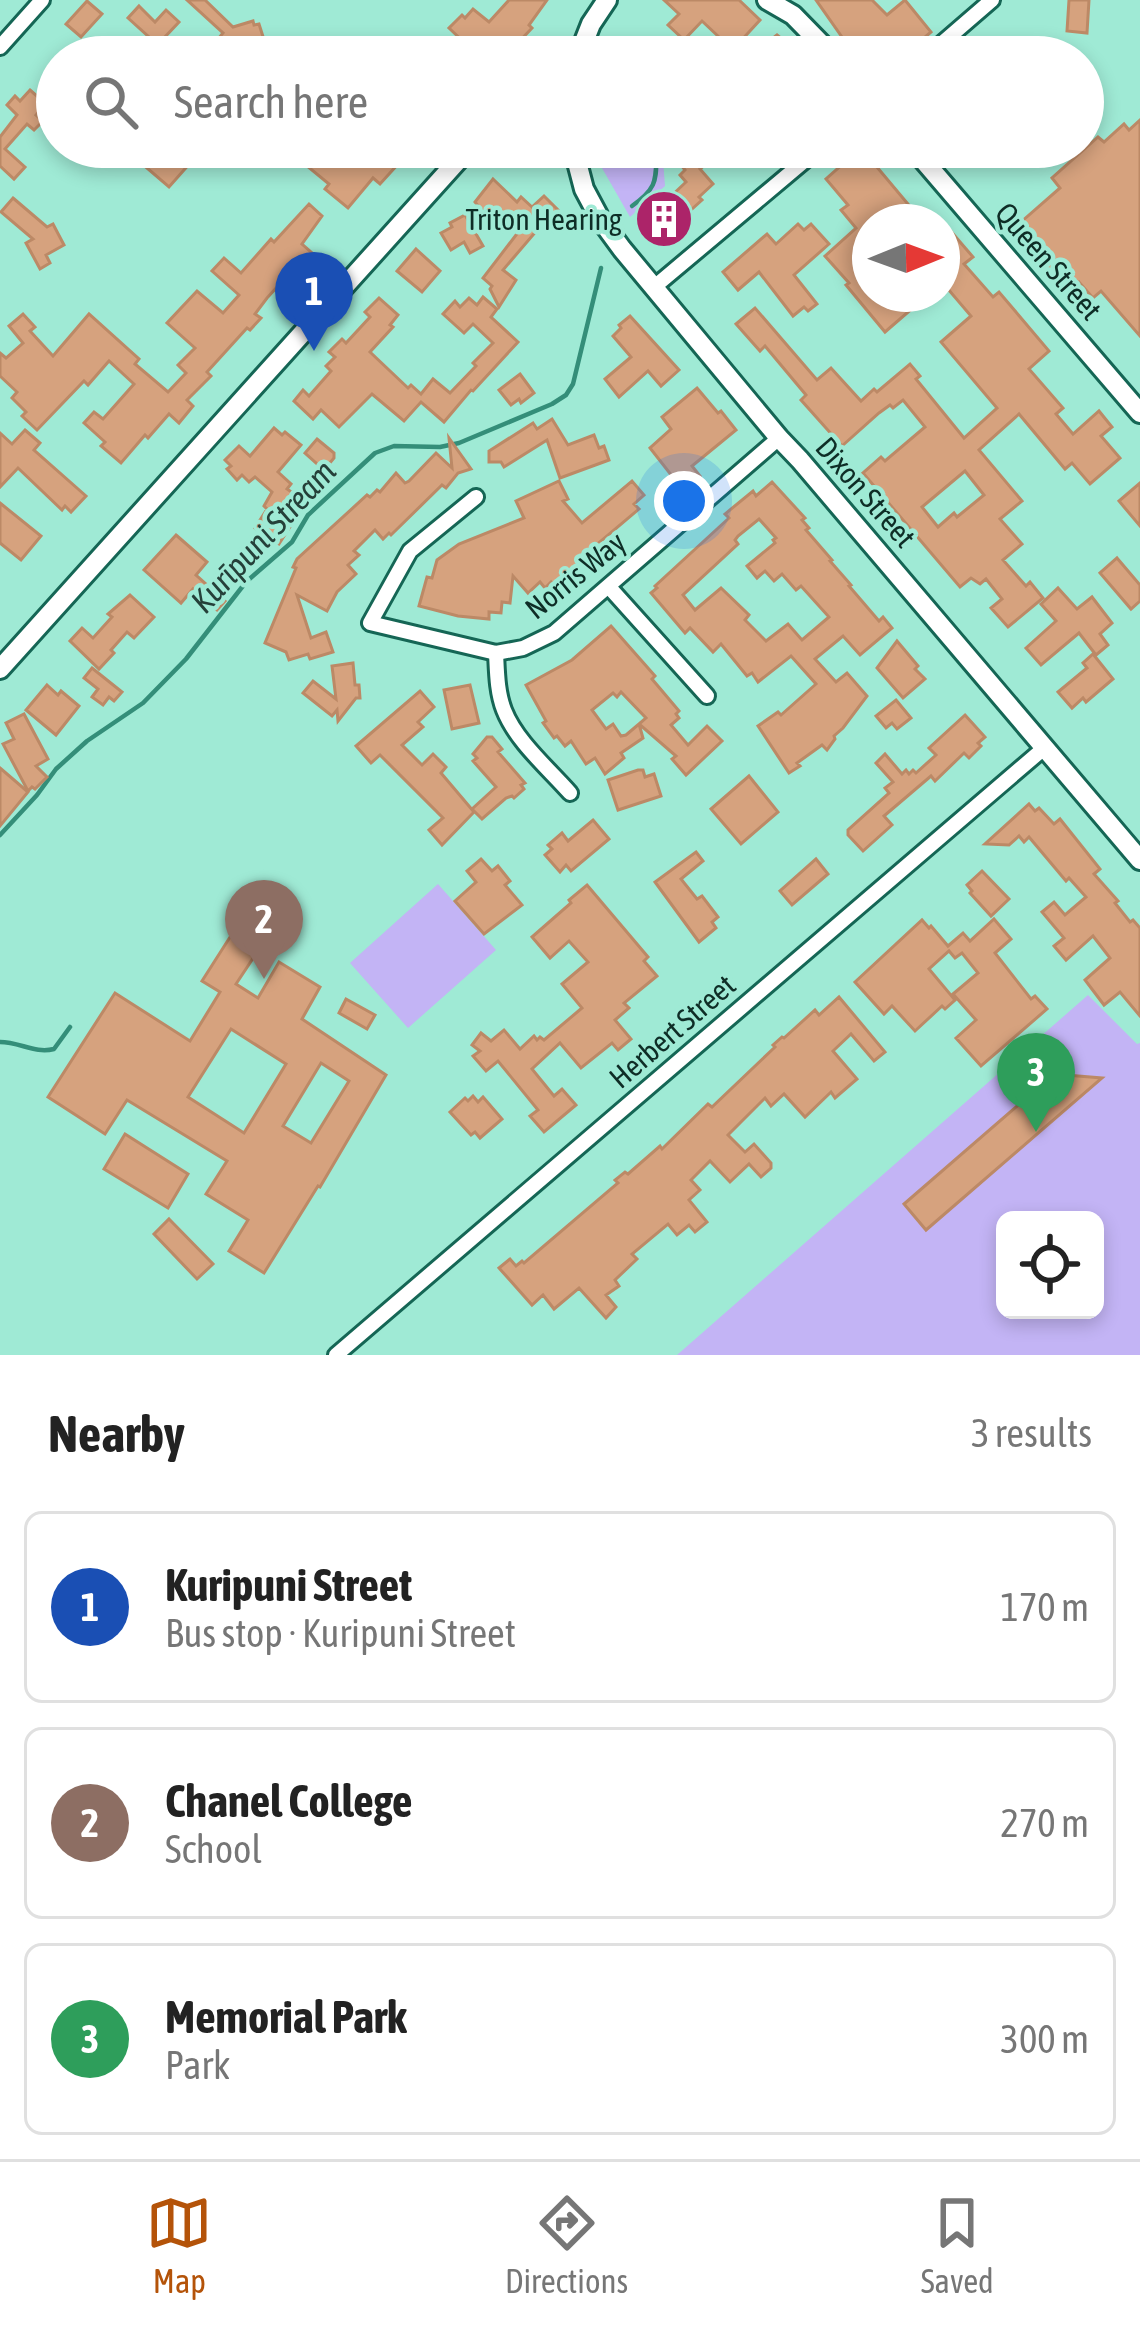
<!DOCTYPE html>
<meta charset="utf-8">
<style>
:root{--surface:#fff;--page:#f2f2f2;--text:#222;--muted:#767676;--line:#e0e0e0;--accent:#b45309}
body{margin:0;font-family:"Asap Condensed",sans-serif;background:var(--page);color:var(--text)}
.controls{position:absolute;right:36px;bottom:36px;display:grid;overflow:hidden;border-radius:18px;box-shadow:0 6px 18px #0003}
.controls button{width:108px;height:108px;display:grid;place-items:center;padding:0;border:0;border-bottom:3px solid var(--line);background:var(--surface);color:var(--text);font:60px sans-serif}
.compass{position:absolute;left:852px;top:204px;width:108px;height:108px;border-radius:50%;background:var(--surface);box-shadow:0 6px 18px #0003;rotate:89deg}
.you{position:absolute;left:684px;top:501px;width:42px;height:42px;margin:-30px;border:9px solid #fff;border-radius:50%;background:#1a73e8;box-shadow:0 0 0 18px #1a73e833}
.badge{display:grid;place-items:center;width:78px;height:78px;border-radius:50%;background:var(--accent);color:#fff;font-size:39px;font-weight:700}
.pin{position:absolute;translate:-50% -99px;filter:drop-shadow(0 3px 6px #0008)}
.pin::after{content:'';position:absolute;top:63px;width:42px;height:36px;background:inherit;clip-path:polygon(0 0,100% 0,50% 100%)}
.list{margin:0;padding:0;list-style:none}
h2{display:flex;justify-content:space-between;align-items:center;height:156px;margin:0;padding:0 48px;font-size:51px}
h2 small{font-size:39px;font-weight:400;color:var(--muted)}
.list li{display:grid;grid-template-columns:78px 1fr auto;gap:36px;align-items:center;box-sizing:border-box;height:192px;margin:0 24px 24px;padding:0 24px;border:3px solid var(--line);border-radius:18px}
.list b{display:block;font-size:45px;white-space:nowrap}
.list p{margin:0;font-size:39px;white-space:nowrap;color:var(--muted)}
.list em{font-size:39px;font-style:normal;color:var(--muted)}
.icon{flex:none;width:66px;height:66px;fill:none;stroke:currentColor;stroke-width:2;stroke-linecap:round;stroke-linejoin:round}
.map{position:relative;flex:none;width:1140px;height:1355px;overflow:hidden}
.search{position:absolute;background:var(--surface);box-shadow:0 6px 18px #0003;left:36px;right:36px;top:36px;height:132px;display:flex;align-items:center;gap:30px;box-sizing:border-box;padding:0 42px;border-radius:66px;color:var(--muted);font-size:45px}
.sheet{height:804px;background:var(--surface)}
nav{display:flex;justify-content:space-around;align-items:center;box-sizing:border-box;height:168px;border-top:3px solid var(--line);background:var(--surface);font-size:33px;color:var(--muted)}
nav a{display:grid;justify-items:center;gap:6px}
nav .on{color:var(--accent)}
.map>svg:first-child{display:block}
.green{fill:#c3b4f5;fill-rule:evenodd}
.lines{fill:none;stroke-linecap:round;stroke-linejoin:round}
.stream{stroke:#348e79;stroke-width:4.5}
.building{fill:#d6a27e;stroke:#bc8966;stroke-width:3;fill-rule:evenodd}
.street-casing{stroke:#156655;stroke-width:20}
.secondary-casing{stroke:#156655;stroke-width:24}
.street{stroke:#fff;stroke-width:14}
.secondary{stroke:#fff;stroke-width:18}
.labels{text-anchor:middle;dominant-baseline:central;stroke-width:9;stroke-linejoin:round;paint-order:stroke}
.poi-label{font-size:30px;fill:#0e2d26;stroke:#9fead5;text-anchor:end}
.street-label{font-size:30px;fill:#0e2d26;stroke:#9fead5}
.water-label{font-size:33px;font-style:italic;fill:#254039;stroke:#9fead5}
</style>
<div class="map">
<svg width="1140" height="1355" viewBox="0 0 1140 1355">
<rect width="100%" height="100%" fill="#9fead5"/>
<!-- green -->
<g class="green">
<polygon points="596,147 662,147 665,186 630,217 598,161"/>
<polygon points="438,884 496,950 408,1028 350,963"/>
<path d="M1088,995L1137,1044L1140,1043V1355H677ZM1005,1220H1095V1310H1005Z"/>
</g>
<g class="lines">
<!-- stream -->
<g class="stream">
<path d="M632,206C660,186 655,179 657,147"/>
<polyline points="0,835 37,795 56,769 87,741 143,703 186,659 246,582 292,542 308,515 375,453 394,446 440,447 459,443 552,404 566,395 573,384 601,268"/>
<path d="M0,1042C20,1042 35,1054 54,1049L70,1027"/>
</g>
</g>
<!-- building -->
<g class="building">
<polygon points="187,0 205,0 233,27 253,21 254,25 259,24 266,46 263,47 266,57 250,57 248,52 237,55 218,39 223,33"/>
<polygon points="509,0 547,0 529,25 532,28 514,47 509,42 495,57 463,57 471,49 449,28 462,15 465,18 473,9 489,22"/>
<polygon points="664,0 739,0 760,20 727,56 714,44 720,38 702,21 684,40 668,25 679,14"/>
<polygon points="816,0 872,0 887,15 905,0 931,32 902,57 856,57"/>
<polygon points="1069,0 1089,0 1087,33 1067,31"/>
<polygon points="87,1 102,14 81,37 66,24"/>
<polygon points="139,6 155,22 166,10 179,22 164,38 185,57 134,57 150,38 128,18"/>
<polygon points="777,35 804,57 748,57"/>
<polygon points="30,90 46,104 36,115 43,121 34,130 27,124 5,149 25,167 14,179 0,166 0,137 17,115 7,105 15,96 20,101"/>
<polygon points="1140,120 1140,336 1101,291 1093,298 1079,282 1067,292 1013,229 1060,188 1052,178 1098,137 1104,142 1124,124 1129,130"/>
<polygon points="290,147 382,147 399,163 380,184 373,178 348,208 325,189 329,184 307,166 309,163"/>
<polygon points="694,147 725,147 700,169 713,184 699,197 702,200 663,235 648,218 686,182 680,175 685,170 681,165 689,158 686,154"/>
<polygon points="861,148 923,222 870,222 870,294 929,294 885,332 846,285 849,283 825,256 856,228 841,210 848,205 826,179"/>
<polygon points="151,149 165,162 177,149 191,162 169,187 140,162"/>
<polygon points="493,179 517,202 521,197 532,207 544,196 558,210 544,222 503,270 516,280 499,307 490,289 492,286 483,278 526,222 507,232 479,207 475,202"/>
<polygon points="13,198 47,227 53,224 64,245 46,255 50,263 40,269 26,243 33,239 1,212"/>
<polygon points="309,204 322,216 302,244 320,260 310,272 299,263 267,298 255,314 261,318 250,330 247,328 207,372 211,376 187,400 193,406 179,423 169,414 148,438 145,435 121,463 101,446 105,442 84,423 94,412 103,419 134,384 109,361 88,385 84,381 37,430 22,416 26,412 12,398 17,392 0,376 0,353 6,358 23,343 9,326 23,314 35,327 30,331 53,356 89,314 139,359 135,364 168,392 186,373 178,365 195,348 167,323 197,291 223,313 239,295 212,271 224,258 241,273 271,239 274,242"/>
<polygon points="465,215 483,246 470,253 464,242 451,250 441,233 452,227 450,223"/>
<path d="M942,221L973,257L964,264L993,297L999,292L1049,351L1029,369L1063,408L1056,414L1073,434L1099,411L1112,427L1101,436L1120,458L1090,484L1072,463L1065,469L1019,414L979,450L1022,501L1000,519L1022,544L1003,560L1026,586L1030,582L1043,598L1008,627L991,608L1002,599L986,579L980,584L971,578L960,587L863,473L881,457L885,461L925,427L903,400L893,408L890,405L879,413L842,446L801,400L806,395L765,346L760,351L736,324L755,308L817,380L831,368L861,401L874,389L877,392L910,364L920,376L916,379L964,438L997,408L941,342L971,316L942,282ZM965,471L984,495L957,517L954,513L938,527L922,507Z"/>
<polygon points="798,224 804,230 811,224 829,244 794,275 817,304 808,311 804,307 793,316 759,272 738,290 723,272 767,234 776,244"/>
<polygon points="416,249 440,271 422,292 397,271"/>
<polygon points="483,297 497,309 491,317 518,342 473,391 471,390 444,422 421,402 404,421 372,394 339,427 321,410 313,419 294,401 303,390 309,396 331,371 326,366 335,357 329,352 342,339 346,343 370,317 365,312 379,298 398,315 390,325 393,327 370,352 408,388 411,385 421,394 433,379 450,393 476,366 473,363 493,343 473,324 464,333 443,314 455,301 460,307 469,298 477,305"/>
<polygon points="630,316 679,370 661,386 648,371 619,397 605,379 631,357 613,336 621,328 619,325"/>
<polygon points="520,374 534,393 521,403 519,399 511,405 499,390"/>
<polygon points="697,388 718,413 721,411 736,430 692,466 700,476 683,490 650,448 671,429 662,417"/>
<polygon points="552,419 568,445 594,435 599,448 604,446 609,460 560,478 547,440 504,467 501,462 489,462 489,451 533,423 537,429"/>
<polygon points="274,428 282,435 285,432 301,445 278,472 291,484 287,489 306,502 279,544 255,528 267,509 264,506 272,492 255,477 249,482 242,475 237,480 227,469 231,466 225,460 239,446 250,456"/>
<polygon points="25,430 40,443 34,450 86,496 71,512 65,506 62,510 18,468 0,487 0,433 12,444"/>
<polygon points="449,438 471,469 458,473 446,488 442,485 391,535 389,533 383,539 375,530 354,551 359,555 348,565 356,574 337,592 327,611 297,595 311,638 326,632 333,652 310,659 308,654 289,660 286,652 265,643 296,568 293,567 297,559 367,495 370,497 377,490 380,492 396,473 405,483 409,481 436,453 452,468"/>
<polygon points="317,439 334,453 334,458 324,470 305,453"/>
<polygon points="559,481 568,499 563,501 582,523 632,481 644,495 634,504 639,509 588,552 592,557 554,586 551,582 545,588 540,582 528,593 513,576 510,603 502,602 501,613 489,612 489,619 458,616 419,606 427,577 432,578 437,560 459,544 524,518 516,501"/>
<path d="M772,482L805,518L802,520L809,528L806,530L832,560L830,561L851,585L849,586L879,621L883,617L892,628L860,655L843,636L815,659L836,682L847,673L867,696L843,728L834,736L835,739L827,750L822,745L797,763L800,766L789,773L758,726L778,712L781,715L816,684L791,656L758,682L752,673L747,676L721,644L713,652L690,628L685,633L651,593L657,588L655,586L729,518L725,514L753,491L756,496ZM759,519L776,538L773,540L775,543L747,566L757,578L765,571L774,581L782,574L796,590L801,586L829,617L802,640L788,624L766,641L745,620L749,615L721,588L695,610L683,595L738,544L735,540L738,536Z"/>
<polygon points="1140,483 1140,526 1119,501"/>
<polygon points="0,503 41,536 21,560 0,543"/>
<polygon points="176,535 207,562 196,575 225,601 217,610 193,589 181,603 144,570"/>
<polygon points="1117,558 1140,585 1140,601 1131,609 1100,573"/>
<polygon points="1058,588 1077,609 1092,597 1112,623 1100,634 1108,645 1096,655 1079,633 1041,665 1026,648 1056,621 1041,604"/>
<polygon points="130,595 154,617 134,638 127,632 111,650 114,653 99,669 70,641 82,628 93,638 112,617 108,614"/>
<polygon points="611,626 655,676 652,679 679,711 676,714 679,718 671,725 688,745 707,726 722,741 686,775 672,759 676,756 639,724 646,718 621,692 617,697 613,693 592,710 606,729 613,724 621,736 626,735 639,724 643,738 621,753 624,758 605,774 595,758 586,764 571,741 565,746 557,736 554,738 543,723 546,721 526,685 572,660"/>
<polygon points="897,641 918,666 915,669 925,679 903,698 877,668"/>
<polygon points="1093,654 1113,679 1086,702 1083,698 1072,708 1058,692 1087,668 1083,663"/>
<polygon points="353,663 355,685 359,685 360,698 356,698 338,721 337,710 332,716 303,693 313,681 336,699 332,666"/>
<polygon points="92,668 122,692 114,701 109,697 103,705 92,697 98,689 84,678"/>
<polygon points="47,685 58,695 61,691 79,706 56,735 26,710"/>
<polygon points="470,685 479,723 452,729 444,690"/>
<polygon points="420,691 434,707 418,722 423,727 402,745 422,765 433,754 446,767 441,773 474,812 442,845 429,830 443,818 380,755 371,763 356,746"/>
<polygon points="896,700 911,718 897,729 892,723 886,728 876,716"/>
<polygon points="24,714 48,759 36,766 47,777 35,789 32,787 28,791 3,744 14,739 6,723"/>
<polygon points="965,715 985,737 978,743 981,746 969,758 964,753 935,781 931,776 884,816 892,825 863,851 848,835 848,830 889,793 885,788 893,782 876,763 885,754 902,774 906,770 909,774 913,770 916,773 936,755 929,748"/>
<polygon points="487,737 492,737 502,749 498,752 525,783 521,785 524,789 514,798 512,796 506,798 482,819 472,809 496,787 473,761 477,758 473,754"/>
<polygon points="0,768 28,792 0,826"/>
<polygon points="638,770 643,770 645,777 654,774 661,796 618,810 608,780"/>
<polygon points="749,776 778,812 741,844 711,809"/>
<polygon points="1029,804 1035,811 1039,808 1054,824 1060,819 1100,869 1094,874 1118,901 1115,903 1130,922 1133,920 1140,928 1140,1016 1120,992 1104,1005 1085,980 1110,958 1093,936 1066,960 1054,946 1064,938 1042,912 1054,902 1065,915 1086,897 1069,878 1066,881 1029,837 1024,842 1019,836 1009,845 985,844"/>
<polygon points="593,820 609,839 571,871 566,865 560,872 545,855 552,849 548,845 562,833 568,841"/>
<polygon points="696,852 703,861 681,879 697,899 702,896 718,917 712,922 716,928 699,942 655,882"/>
<polygon points="481,859 492,871 498,866 510,881 505,885 522,905 484,934 455,901 476,882 467,871"/>
<polygon points="816,859 828,874 792,905 780,891"/>
<polygon points="982,871 1009,899 991,916 970,893 972,891 967,885"/>
<polygon points="587,885 648,957 644,961 657,976 624,1003 629,1008 615,1020 631,1039 618,1050 612,1043 581,1068 560,1043 532,1069 554,1096 562,1089 576,1105 544,1132 530,1116 538,1110 498,1061 486,1071 473,1056 480,1051 472,1045 481,1033 491,1041 504,1030 520,1049 534,1036 537,1040 540,1037 544,1040 582,1008 562,984 588,962 569,941 550,958 532,937 571,903 569,900"/>
<polygon points="994,919 1011,939 995,953 1031,999 1035,996 1047,1009 981,1066 956,1038 976,1020 953,994 978,973 962,953 955,958 949,951 929,969 955,1000 945,1009 942,1006 915,1031 892,1006 884,1014 855,982 922,920 929,928 931,926 948,946 963,933 970,941"/>
<path d="M239,923L265,940L236,984L258,998L279,962L320,987L302,1019L386,1075L320,1187L318,1186L264,1273L229,1251L248,1220L206,1194L227,1161L127,1100L105,1134L48,1097L115,993L190,1041L220,992L202,981ZM231,1029L286,1064L244,1133L188,1097ZM321,1063L349,1081L311,1143L283,1126Z"/>
<polygon points="839,997 885,1052 874,1061 851,1034 833,1051 857,1079 835,1098 831,1092 805,1117 784,1094 771,1106 765,1098 728,1135 745,1152 754,1144 771,1163 771,1168 761,1177 749,1164 730,1182 710,1161 691,1180 700,1190 689,1200 707,1222 695,1232 689,1225 677,1235 668,1224 632,1254 637,1259 615,1280 619,1286 606,1295 616,1307 606,1318 579,1288 554,1309 543,1295 532,1305 499,1268 510,1259 516,1266 522,1261 524,1263 618,1183 615,1180 625,1172 628,1174 660,1146 662,1149 708,1104 712,1107 775,1047 773,1045 782,1037 784,1038 815,1010 819,1015"/>
<polygon points="346,999 375,1015 367,1029 339,1013"/>
<polygon points="1054,1074 1102,1078 926,1230 904,1204"/>
<polygon points="473,1096 478,1102 483,1097 502,1119 480,1138 475,1132 471,1135 450,1112 465,1098 468,1101"/>
<polygon points="125,1134 188,1174 168,1208 104,1169"/>
<polygon points="169,1219 213,1264 197,1279 154,1234"/>
</g>
<g class="lines">
<defs>
<g id="street">
<polyline points="0,47 42,0"/>
<polyline points="926,57 992,0"/>
<polyline points="653,288 821,147"/>
<polyline points="476,497 410,551 370,623 496,653 523,648 554,633 779,438"/>
<polyline points="609,587 707,696"/>
<path d="M496,653C497,672 497,692 504,710C516,741 548,768 570,793"/>
<polyline points="336,1355 1043,749"/>
</g>
<g id="secondary">
<polyline points="767,0 793,15 834,57"/>
<polyline points="578,57 591,24 607,0"/>
<polyline points="573,147 584,189 600,219 622,249 779,438 800,460 1140,860"/>
<polyline points="912,147 1140,413"/>
<polyline points="0,669 470,147"/>
</g>
</defs>
<!-- street casing -->
<use href="#street" class="street-casing"/>
<!-- secondary casing -->
<use href="#secondary" class="secondary-casing"/>
<!-- street -->
<use href="#street" class="street"/>
<!-- secondary -->
<use href="#secondary" class="secondary"/>
</g>
<!-- icons -->
<defs>
<symbol id="building-disc" viewBox="-11 -11 22 22"><circle r="9.5" fill="#ac2469" stroke="#9fead5"/><path d="M-4-6H4V6H1V3H-1V6H-4ZM-2.5-4.3h1.7v1.8h-1.7ZM.8-4.3h1.7v1.8H.8ZM-2.5-1h1.7V.8h-1.7ZM.8-1h1.7V.8H.8Z" fill="#fff"/></symbol>
</defs>
<g fill-rule="evenodd">
<use href="#building-disc" x="631" y="186" width="66" height="66"/>
</g>
<g class="labels">
<!-- poi labels -->
<g class="poi-label">
<text x="622" y="219">Triton Hearing</text>
</g>
<!-- street labels -->
<g class="street-label">
<text transform="translate(1049 261) rotate(49)">Queen Street</text>
<text transform="translate(866 492) rotate(49)">Dixon Street</text>
<text transform="translate(575 575) rotate(-39)">Norris Way</text>
<text transform="translate(672 1031) rotate(-41)">Herbert Street</text>
</g>
<!-- water labels -->
<g class="water-label">
<text transform="translate(263 536) rotate(-47)">Kurīpuni Stream</text>
</g>
</g>
</svg>
<div class="controls">
<button><svg class="icon" aria-label="locate" viewBox="0 0 24 24"><circle cx="12" cy="12" r="6"/><path d="M12 2v4M12 18v4M2 12h4M18 12h4"/></svg></button>
</div>
<svg class="compass" viewBox="-18 -18 36 36"><path d="M0-13l5 13h-10z" fill="#e53935"/><path d="M0 13l5-13h-10z" fill="#767676"/></svg>
<div class="you"></div>
<div class="pin badge" style="left:314px;top:351px;background:#1a4fb4">1</div>
<div class="pin badge" style="left:264px;top:979px;background:#8d6e63">2</div>
<div class="pin badge" style="left:1036px;top:1132px;background:#2e9e5b">3</div>
<div class="search"><svg class="icon" aria-label="search" viewBox="0 0 24 24"><circle cx="10" cy="10" r="6"/><path d="M15 15l6 6"/></svg>Search here</div>
</div>
<section class="sheet">
<h2>Nearby<small>3 results</small></h2>
<ul class="list">
<li><span class="badge" style="background:#1a4fb4">1</span><div><b>Kuripuni Street</b><p>Bus stop · Kuripuni Street</p></div><em>170 m</em></li>
<li><span class="badge" style="background:#8d6e63">2</span><div><b>Chanel College</b><p>School</p></div><em>270 m</em></li>
<li><span class="badge" style="background:#2e9e5b">3</span><div><b>Memorial Park</b><p>Park</p></div><em>300 m</em></li>
</ul>
</section>
<nav>
<a class="on"><svg class="icon" aria-label="map" viewBox="0 0 24 24"><path d="M3 6l6-2 6 2 6-2v14l-6 2-6-2-6 2zM9 4v14M15 6v14"/></svg>Map</a>
<a><svg class="icon" aria-label="directions" viewBox="0 0 24 24"><path d="M12 3l9 9-9 9-9-9zM9 14v-3h6M13 9l2 2-2 2"/></svg>Directions</a>
<a><svg class="icon" aria-label="saved" viewBox="0 0 24 24"><path d="M7 4h10v16l-5-4-5 4z"/></svg>Saved</a>
</nav>
